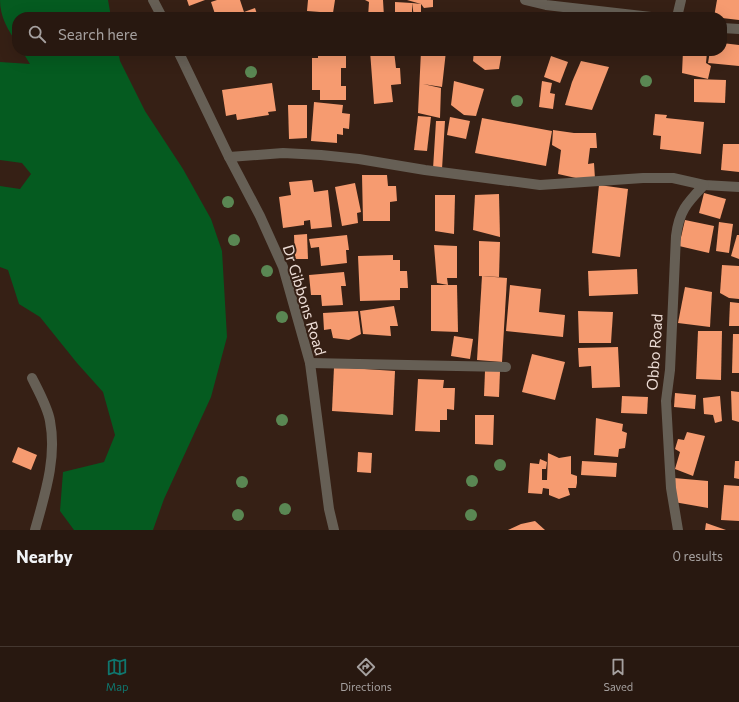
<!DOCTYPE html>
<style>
:root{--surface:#281810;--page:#34251e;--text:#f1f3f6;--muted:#a5a09f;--line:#443730;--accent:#0f766e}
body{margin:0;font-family:Commissioner,sans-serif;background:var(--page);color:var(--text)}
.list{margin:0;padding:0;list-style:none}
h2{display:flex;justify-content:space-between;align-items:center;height:52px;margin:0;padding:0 16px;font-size:17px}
h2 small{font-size:13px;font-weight:400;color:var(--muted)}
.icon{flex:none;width:22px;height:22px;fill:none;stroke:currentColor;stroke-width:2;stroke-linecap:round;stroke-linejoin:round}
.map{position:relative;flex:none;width:739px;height:530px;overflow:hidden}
.search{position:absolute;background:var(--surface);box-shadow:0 4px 16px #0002;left:12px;right:12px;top:12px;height:44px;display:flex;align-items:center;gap:10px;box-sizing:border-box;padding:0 14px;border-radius:16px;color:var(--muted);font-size:15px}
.sheet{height:116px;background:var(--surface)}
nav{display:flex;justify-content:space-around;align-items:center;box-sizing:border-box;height:56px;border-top:1px solid var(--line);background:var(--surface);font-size:11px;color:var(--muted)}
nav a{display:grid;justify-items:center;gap:2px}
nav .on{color:var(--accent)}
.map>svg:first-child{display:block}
.green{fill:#055b20}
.building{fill:#f69b70}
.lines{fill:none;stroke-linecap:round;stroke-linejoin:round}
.minor{stroke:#665f55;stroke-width:10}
.tree{fill:#5a8753}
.labels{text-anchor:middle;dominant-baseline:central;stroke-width:4;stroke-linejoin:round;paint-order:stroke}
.street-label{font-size:15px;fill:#edddd6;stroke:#362015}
</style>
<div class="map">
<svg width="739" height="530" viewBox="0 0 739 530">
<rect width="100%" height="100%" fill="#362015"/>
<!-- green -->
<g class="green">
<path d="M0,0H108L111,17H17V43C8,30 0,17 0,0Z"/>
<polygon points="22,51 118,51 120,61 145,111 183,169 211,219 222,251 227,337 211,397 164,499 153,530 74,530 60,511 63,472 104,462 115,435 103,392 77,363 40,317 19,304 8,270 0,267 0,186 20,189 31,174 22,163 0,160 0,62 30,64"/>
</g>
<!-- building -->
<g class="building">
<polygon points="187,0 205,0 189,6"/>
<polygon points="217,0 240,0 244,12 255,8 258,17 216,17 211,2"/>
<polygon points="308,0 335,0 333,13 307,11"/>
<polygon points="365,0 383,0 384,17 368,17 369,2"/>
<polygon points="407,0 433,0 433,7 424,8 421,4 421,17 414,17 412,3 421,4"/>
<polygon points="717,0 739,0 739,20 722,18 722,17 714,17"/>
<polygon points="395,2 412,3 412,17 395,17"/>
<polygon points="722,43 739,45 739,66 708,63 710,51 722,51"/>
<polygon points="318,51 346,51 346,68 341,68 341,86 346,86 346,100 320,100 320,90 312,90 312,58 318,58"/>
<polygon points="370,51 394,51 396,68 400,68 401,84 391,85 393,102 374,104"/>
<polygon points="421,51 446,51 442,87 423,84 441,88 440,118 418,113"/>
<polygon points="474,51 502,51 499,69 485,70 473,61"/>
<polygon points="655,51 672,51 672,54 655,53"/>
<polygon points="683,51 707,52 706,63 711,66 708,79 682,73"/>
<polygon points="551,56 568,62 560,83 544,77"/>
<polygon points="581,61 609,67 592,110 565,105 572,82"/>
<polygon points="694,79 726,80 725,103 694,102"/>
<polygon points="454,81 484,89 476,116 464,115 451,105"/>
<polygon points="542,81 552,83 550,93 555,94 553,109 539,107"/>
<polygon points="272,83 276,111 268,112 269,115 237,120 236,114 226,116 222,90"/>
<polygon points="314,102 343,105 342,113 350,114 349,129 343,128 343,135 337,134 337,143 311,141"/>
<polygon points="288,105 307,105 307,138 289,139"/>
<polygon points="655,114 667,115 666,118 704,122 701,154 660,149 661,136 653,135"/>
<polygon points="418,116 431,117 427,151 414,150"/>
<polygon points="450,117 470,121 466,139 447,135"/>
<polygon points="482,118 552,131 546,166 475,153"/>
<polygon points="436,121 445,121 442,169 433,169"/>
<polygon points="553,130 574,133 596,133 597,148 590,148 588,164 594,163 595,179 576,178 558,174 561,150 552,145"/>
<polygon points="723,144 739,144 739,172 721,170"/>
<polygon points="362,175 387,175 388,186 396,186 397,201 390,202 390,221 363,221"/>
<polygon points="312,180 314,192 328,190 332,227 311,229 310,220 304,221 304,225 283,228 279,197 291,195 289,182"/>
<polygon points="355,183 361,212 357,213 358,223 342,226 335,187"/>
<polygon points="599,185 628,189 620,257 592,253"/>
<polygon points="704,193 726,199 720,219 699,213"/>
<polygon points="499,194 500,237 473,230 475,195"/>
<polygon points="435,195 455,195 454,234 435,231"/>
<polygon points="685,220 714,226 709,253 679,246"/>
<polygon points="719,222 733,224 729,253 716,251"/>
<polygon points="307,234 308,259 295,259 294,235"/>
<polygon points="347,235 349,250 346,250 347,263 321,266 319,247 311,248 309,239"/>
<polygon points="737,235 739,235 739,259 731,256"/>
<polygon points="479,241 500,242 499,277 479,276"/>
<polygon points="434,245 457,246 457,278 447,278 448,285 437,283"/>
<polygon points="393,255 393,260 400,260 400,271 407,271 408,288 400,288 400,300 360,301 358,256"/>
<polygon points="722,265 739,266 739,299 729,298 720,293"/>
<polygon points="637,269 638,294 589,296 588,271"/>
<polygon points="344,272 346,286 341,286 343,305 322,306 321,295 311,295 309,275"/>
<polygon points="482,276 507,278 502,362 477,360"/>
<polygon points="431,285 457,285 458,332 431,331"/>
<polygon points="510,285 541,289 539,312 565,315 563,337 506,331"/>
<polygon points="685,287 712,292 710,327 678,323"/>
<polygon points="730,302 739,303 739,326 729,326"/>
<polygon points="394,306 398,326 390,326 391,336 363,334 360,311"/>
<polygon points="358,311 361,334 349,340 333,338 331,329 324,330 323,313"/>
<polygon points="578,311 613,312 611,343 579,343"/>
<polygon points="698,331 722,331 721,380 696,379"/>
<polygon points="733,334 739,334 739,373 732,373"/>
<polygon points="454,336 473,339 470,359 451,356"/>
<polygon points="618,347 620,387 592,388 591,366 579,367 578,348"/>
<polygon points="532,354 565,362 555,400 522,392"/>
<polygon points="334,367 395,371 393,415 332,411"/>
<polygon points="485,371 500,371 499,397 484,396"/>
<polygon points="418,379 444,380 443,388 455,388 454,410 447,409 447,420 440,420 440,432 415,431"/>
<polygon points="731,391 739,392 739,422 732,420"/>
<polygon points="675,393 696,395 695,409 674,407"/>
<polygon points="622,396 648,397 647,414 621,413"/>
<polygon points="720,396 722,421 715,423 713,415 704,414 703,398"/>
<polygon points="475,415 494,415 493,445 475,444"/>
<polygon points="596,418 623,424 622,431 627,433 625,448 619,449 618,457 594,455"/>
<polygon points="687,432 705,436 693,476 675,469 680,452 675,449 678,439 684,440"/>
<polygon points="18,447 37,455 31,470 12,462"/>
<polygon points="358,452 372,453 371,473 357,472"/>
<polygon points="548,453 559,458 571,456 571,474 577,476 577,483 576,488 568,488 570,495 559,499 549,495 549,489 543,488 542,494 528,493 530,463 539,464 540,459 547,462 546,469 542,469 542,480 547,480"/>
<polygon points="582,461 617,463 616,477 581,475"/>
<polygon points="735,461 739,461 739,479 734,478"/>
<polygon points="674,478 708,481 708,508 674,502"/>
<polygon points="724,485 739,486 739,521 721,520"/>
<polygon points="535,521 545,530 508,530 521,524"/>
<polygon points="706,523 726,530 705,530"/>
</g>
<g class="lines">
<!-- minor -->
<g class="minor">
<polyline points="153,0 162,17"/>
<polyline points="525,0 546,5 651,17"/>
<polyline points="677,17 681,0"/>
<polyline points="722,28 739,29"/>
<polyline points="178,51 229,157 260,216 283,267 310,363 329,509 334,530"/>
<polyline points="229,157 283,153 321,155 359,159 425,170 540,185 643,178 673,178 704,185 739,187"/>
<polyline points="310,363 506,367"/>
<path d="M32,378C38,390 48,408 50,421C57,458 45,494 35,530"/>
<path d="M678,530L671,488L666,401L670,370L676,236C679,211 687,203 704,185"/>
</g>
</g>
<!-- trees -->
<g class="tree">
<circle cx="251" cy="72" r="6"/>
<circle cx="646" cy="81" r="6"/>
<circle cx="517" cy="101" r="6"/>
<circle cx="228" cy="202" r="6"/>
<circle cx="234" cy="240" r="6"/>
<circle cx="267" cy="271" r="6"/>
<circle cx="282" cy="317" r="6"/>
<circle cx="282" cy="420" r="6"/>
<circle cx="500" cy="465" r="6"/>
<circle cx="472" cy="481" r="6"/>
<circle cx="242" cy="482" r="6"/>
<circle cx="285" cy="509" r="6"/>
<circle cx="238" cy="515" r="6"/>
<circle cx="471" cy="515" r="6"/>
</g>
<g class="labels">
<!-- street labels -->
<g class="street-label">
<text transform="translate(305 300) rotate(73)">Dr Gibbons Road</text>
<text transform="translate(654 352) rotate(-86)">Obbo Road</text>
</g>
</g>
</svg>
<div class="search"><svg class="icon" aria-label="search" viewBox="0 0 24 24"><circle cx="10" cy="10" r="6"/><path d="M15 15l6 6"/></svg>Search here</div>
</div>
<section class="sheet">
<h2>Nearby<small>0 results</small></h2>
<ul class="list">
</ul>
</section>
<nav>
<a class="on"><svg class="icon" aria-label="map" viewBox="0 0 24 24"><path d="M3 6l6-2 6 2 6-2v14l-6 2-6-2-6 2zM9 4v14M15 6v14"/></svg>Map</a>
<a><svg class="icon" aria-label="directions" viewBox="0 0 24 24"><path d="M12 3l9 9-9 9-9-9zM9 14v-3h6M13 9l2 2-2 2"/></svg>Directions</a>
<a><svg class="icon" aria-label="saved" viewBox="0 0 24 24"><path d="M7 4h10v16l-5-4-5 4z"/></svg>Saved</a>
</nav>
